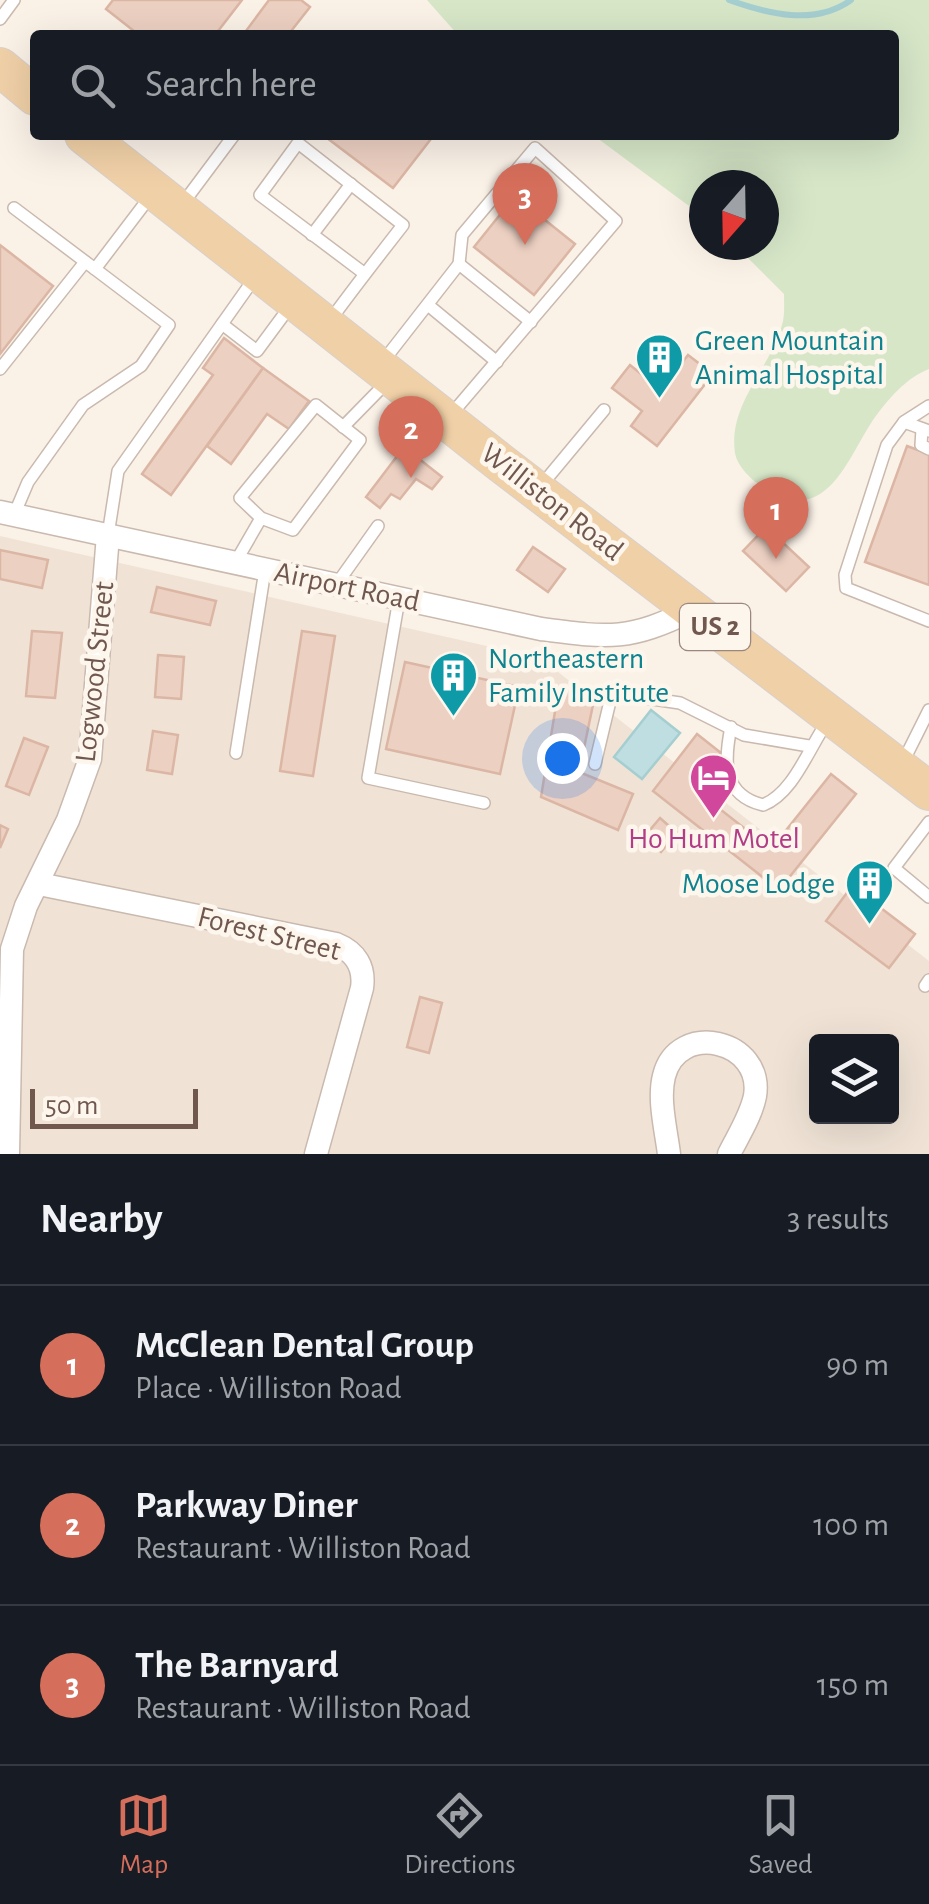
<!DOCTYPE html>
<meta charset="utf-8">
<style>
:root{--surface:#171b24;--page:#242831;--text:#f1f3f6;--muted:#9ea1a6;--line:#363941;--accent:#d56e5b}
body{margin:0;font-family:"Alegreya Sans",sans-serif;background:var(--page);color:var(--text)}
.controls{position:absolute;right:30px;bottom:30px;display:grid;overflow:hidden;border-radius:10px;box-shadow:0 10px 40px #0002}
.controls button{width:90px;height:90px;display:grid;place-items:center;padding:0;border:0;border-bottom:2px solid var(--line);background:var(--surface);color:var(--text);font:50px sans-serif}
.compass{position:absolute;left:689px;top:170px;width:90px;height:90px;border-radius:50%;background:var(--surface);box-shadow:0 10px 40px #0002;rotate:200deg}
.scale{position:absolute;left:30px;bottom:25px;width:168px;box-sizing:border-box;padding-left:10px;border:5px solid #70584f;border-top:0;font-size:28px;line-height:35px;white-space:nowrap;color:#70584f;-webkit-text-stroke:8px #fdf6ed;paint-order:stroke}
.you{position:absolute;left:562px;top:758px;width:35px;height:35px;margin:-25px;border:8px solid #fff;border-radius:50%;background:#1a73e8;box-shadow:0 0 0 15px #1a73e833}
.badge{display:grid;place-items:center;width:65px;height:65px;border-radius:50%;background:var(--accent);color:#fff;font-size:32px;font-weight:700}
.pin{position:absolute;translate:-50% -82px;filter:drop-shadow(0 2px 5px #0008)}
.pin::after{content:'';position:absolute;top:52px;width:35px;height:30px;background:inherit;clip-path:polygon(0 0,100% 0,50% 100%)}
.list{margin:0;padding:0;list-style:none}
h2{display:flex;justify-content:space-between;align-items:center;height:130px;margin:0;padding:0 40px;font-size:42px}
h2 small{font-size:32px;font-weight:400;color:var(--muted)}
.list li{display:grid;grid-template-columns:65px 1fr auto;gap:30px;align-items:center;box-sizing:border-box;height:160px;padding:0 40px;border-top:2px solid var(--line)}
.list b{display:block;font-size:38px;white-space:nowrap}
.list p{margin:0;font-size:32px;white-space:nowrap;color:var(--muted)}
.list em{font-size:32px;font-style:normal;color:var(--muted)}
.icon{flex:none;width:55px;height:55px;fill:none;stroke:currentColor;stroke-width:2;stroke-linecap:round;stroke-linejoin:round}
.map{position:relative;flex:none;width:929px;height:1154px;overflow:hidden}
.search{position:absolute;background:var(--surface);box-shadow:0 10px 40px #0002;left:30px;right:30px;top:30px;height:110px;display:flex;align-items:center;gap:25px;box-sizing:border-box;padding:0 35px;border-radius:10px;color:var(--muted);font-size:38px}
.sheet{height:610px;background:var(--surface)}
nav{display:flex;justify-content:space-around;align-items:center;box-sizing:border-box;height:140px;border-top:2px solid var(--line);background:var(--surface);font-size:28px;color:var(--muted)}
nav a{display:grid;justify-items:center;gap:5px}
nav .on{color:var(--accent)}
.map>svg:first-child{display:block}
.residential{fill:#f0e3d6;fill-rule:evenodd}
.green{fill:#d6e6c7}
.water{fill:#bedee1;stroke:#a5ced1;stroke-width:2.5}
.lines{fill:none;stroke-linecap:round;stroke-linejoin:round}
.stream{stroke:#a5ced1;stroke-width:6}
.building{fill:#ecd0c2;stroke:#dcb6a4;stroke-width:2.5}
.lane-casing{stroke:#cab9ae;stroke-width:14}
.street-casing{stroke:#cab9ae;stroke-width:25}
.primary-casing{stroke:#d7d0ce;stroke-width:40}
.lane{stroke:#fff;stroke-width:11}
.street{stroke:#fff;stroke-width:22}
.primary{stroke:#f0d0a7;stroke-width:38}
.labels{text-anchor:middle;dominant-baseline:central;stroke-width:9;stroke-linejoin:round;paint-order:stroke}
.shield{fill:#fdf6ed;stroke:#9a877e;stroke-width:2.5}
.shield-label{font-size:28px;font-weight:bold;fill:#70584f}
.culture-label{font-size:30px;fill:#0d838f;stroke:#fdf6ed;text-anchor:start}
.street-label{font-size:30px;fill:#70584f;stroke:#fdf6ed}
.hotel-label{font-size:30px;fill:#b23c85;stroke:#fdf6ed}
</style>
<div class="map">
<svg width="929" height="1154" viewBox="0 0 929 1154">
<rect width="100%" height="100%" fill="#faf1e7"/>
<!-- residential -->
<path class="residential" d="M0,536L540,658L929,961V1154H0ZM816,1042H892V1116H816Z"/>
<!-- green -->
<path class="green" d="M427,0H929V369C907,377 887,400 873,420C848,457 828,524 770,492C756,484 738,469 735,453C728,404 770,369 782,325C785,316 784,304 784,294L735,245H764V185H704V217L593,135H894V35H458Z"/>
<!-- water -->
<polygon class="water" points="651,710 680,733 642,779 614,757"/>
<g class="lines">
<!-- stream -->
<path class="stream" d="M729,0C768,14 815,26 851,0"/>
</g>
<!-- building -->
<g class="building">
<polygon points="113,0 242,0 215,35 139,35 106,9"/>
<polygon points="269,0 301,0 310,7 288,35 243,35"/>
<polygon points="323,135 434,135 393,188"/>
<polygon points="515,196 575,244 534,295 474,247"/>
<polygon points="0,245 53,286 0,354"/>
<polygon points="224,338 263,368 171,495 142,474 213,375 203,368"/>
<polygon points="688,355 713,374 657,446 631,426 642,411 612,388 630,365 661,390"/>
<polygon points="263,368 309,401 289,429 267,414 231,464 207,446"/>
<polygon points="907,446 929,454 929,585 865,562"/>
<polygon points="404,447 442,477 432,489 416,479 400,499 391,494 380,508 366,497"/>
<polygon points="766,527 809,567 786,591 743,551"/>
<polygon points="533,547 565,569 548,592 517,570"/>
<polygon points="0,550 48,560 42,588 0,579"/>
<polygon points="157,587 216,601 210,625 151,612"/>
<polygon points="32,631 62,633 55,698 26,696"/>
<polygon points="302,631 335,636 313,776 280,771"/>
<polygon points="158,655 184,657 181,699 155,697"/>
<polygon points="405,662 519,687 500,774 386,749"/>
<polygon points="559,687 594,700 579,772 633,794 618,830 541,797"/>
<polygon points="153,731 178,735 172,774 147,770"/>
<polygon points="697,734 721,753 693,788 771,849 831,774 856,794 779,890 653,791"/>
<polygon points="24,738 48,747 29,795 6,786"/>
<polygon points="660,818 677,833 661,852 644,837"/>
<polygon points="0,825 8,829 0,848"/>
<polygon points="852,886 915,934 889,968 826,921"/>
<polygon points="420,997 442,1003 429,1053 407,1047"/>
</g>
<g class="lines">
<defs>
<g id="lane">
<polyline points="0,19 14,0"/>
<polyline points="181,206 234,135"/>
<polyline points="14,208 95,269 152,194"/>
<polyline points="312,235 351,184"/>
<polyline points="459,264 531,322"/>
<polyline points="428,305 497,362"/>
<path d="M329,322C353,289 378,257 403,225L298,143L260,195L365,274"/>
<polyline points="222,324 257,351 291,305"/>
<polyline points="381,364 459,264 462,235 535,148 616,221 449,417"/>
<polyline points="0,369 85,262"/>
<polyline points="904,422 929,406"/>
<polyline points="343,427 389,380"/>
<polyline points="922,429 921,445 929,449"/>
<polyline points="929,431 904,422 887,445 845,575 846,588 929,621"/>
<polyline points="540,487 604,410"/>
<polyline points="14,515 28,482 83,405 141,366 169,325 95,269"/>
<polyline points="108,535 118,471 256,276"/>
<polyline points="235,563 261,518 293,530 360,440 316,405 240,498 261,518"/>
<polyline points="336,585 378,526"/>
<polyline points="399,599 368,778 484,803"/>
<path d="M731,727C724,761 722,795 763,805C794,793 809,747 829,719"/>
<polyline points="236,753 265,570"/>
<polyline points="595,764 612,693 680,703 744,735 809,746"/>
<polyline points="902,764 929,710"/>
<polyline points="929,822 894,868 929,897"/>
<polyline points="925,986 929,980"/>
</g>
<g id="street">
<path d="M0,512L541,629C610,638 628,641 692,610"/>
<path d="M39,884L336,944C356,952 365,967 362,988L316,1154"/>
<polyline points="8,1154 12,949 26,906 68,820 90,759 108,535"/>
<path d="M669,1154C666,1130 658,1099 664,1076C678,1020 764,1040 755,1096C751,1116 738,1136 729,1154"/>
</g>
<g id="primary">
<polyline points="0,67 35,96"/>
<polyline points="84,135 502,464 929,791"/>
</g>
</defs>
<!-- lane casing -->
<use href="#lane" class="lane-casing"/>
<!-- street casing -->
<use href="#street" class="street-casing"/>
<!-- primary casing -->
<use href="#primary" class="primary-casing"/>
<!-- lane -->
<use href="#lane" class="lane"/>
<!-- street -->
<use href="#street" class="street"/>
<!-- primary -->
<use href="#primary" class="primary"/>
</g>
<!-- icons -->
<defs>
<symbol id="building-pin" viewBox="-11 -11 22 30"><path d="M0 17L-7.5 6A9.5 9.5 0 1 1 7.5 6Z" fill="#0f9aa8" stroke="#fdf6ed"/><path d="M-4-6H4V6H1V3H-1V6H-4ZM-2.5-4.3h1.7v1.8h-1.7ZM.8-4.3h1.7v1.8H.8ZM-2.5-1h1.7V.8h-1.7ZM.8-1h1.7V.8H.8Z" fill="#fff"/></symbol>
<symbol id="hotel-pin" viewBox="-11 -11 22 30"><path d="M0 17L-7.5 6A9.5 9.5 0 1 1 7.5 6Z" fill="#d1479c" stroke="#fdf6ed"/><path d="M-6-4.5h1.5V1H6V5H4.5V3h-9V5H-6ZM-4 0a1.8 1.8 0 1 1 3.6 0ZM.5 0V-2.5h3Q6-2.5 6 0Z" fill="#fff"/></symbol>
</defs>
<g fill-rule="evenodd">
<use href="#building-pin" x="632" y="330" width="55" height="75"/>
<use href="#building-pin" x="426" y="648" width="55" height="75"/>
<use href="#hotel-pin" x="686" y="750" width="55" height="75"/>
<use href="#building-pin" x="842" y="856" width="55" height="75"/>
</g>
<g class="labels">
<!-- shield labels -->
<rect class="shield" x="680" y="604" width="70" height="46" rx="8"/>
<g class="shield-label">
<text x="715" y="627">US 2</text>
</g>
<!-- culture labels -->
<g class="culture-label">
<text x="695" y="341">Green Mountain<tspan x="695" dy="34">Animal Hospital</tspan></text>
<text x="488" y="659">Northeastern<tspan x="488" dy="34">Family Institute</tspan></text>
<text x="835" y="884" text-anchor="end">Moose Lodge</text>
</g>
<!-- street labels -->
<g class="street-label">
<text transform="translate(552 502) rotate(38)">Williston Road</text>
<text transform="translate(347 587) rotate(12)">Airport Road</text>
<text transform="translate(95 672) rotate(-84)">Logwood Street</text>
<text transform="translate(269 934) rotate(14)">Forest Street</text>
</g>
<!-- hotel labels -->
<g class="hotel-label">
<text x="714" y="839">Ho Hum Motel</text>
</g>
</g>
</svg>
<div class="controls">
<button><svg class="icon" aria-label="layers" viewBox="0 0 24 24"><path d="M12 4l9 5-9 5-9-5zM3 14l9 5 9-5"/></svg></button>
</div>
<svg class="compass" viewBox="-18 -18 36 36"><path d="M0-13l5 13h-10z" fill="#e53935"/><path d="M0 13l5-13h-10z" fill="#9ea1a6"/></svg>
<div class="scale">50 m</div>
<div class="you"></div>
<div class="pin badge" style="left:776px;top:559px">1</div>
<div class="pin badge" style="left:411px;top:478px">2</div>
<div class="pin badge" style="left:525px;top:245px">3</div>
<div class="search"><svg class="icon" aria-label="search" viewBox="0 0 24 24"><circle cx="10" cy="10" r="6"/><path d="M15 15l6 6"/></svg>Search here</div>
</div>
<section class="sheet">
<h2>Nearby<small>3 results</small></h2>
<ul class="list">
<li><span class="badge">1</span><div><b>McClean Dental Group</b><p>Place · Williston Road</p></div><em>90 m</em></li>
<li><span class="badge">2</span><div><b>Parkway Diner</b><p>Restaurant · Williston Road</p></div><em>100 m</em></li>
<li><span class="badge">3</span><div><b>The Barnyard</b><p>Restaurant · Williston Road</p></div><em>150 m</em></li>
</ul>
</section>
<nav>
<a class="on"><svg class="icon" aria-label="map" viewBox="0 0 24 24"><path d="M3 6l6-2 6 2 6-2v14l-6 2-6-2-6 2zM9 4v14M15 6v14"/></svg>Map</a>
<a><svg class="icon" aria-label="directions" viewBox="0 0 24 24"><path d="M12 3l9 9-9 9-9-9zM9 14v-3h6M13 9l2 2-2 2"/></svg>Directions</a>
<a><svg class="icon" aria-label="saved" viewBox="0 0 24 24"><path d="M7 4h10v16l-5-4-5 4z"/></svg>Saved</a>
</nav>
